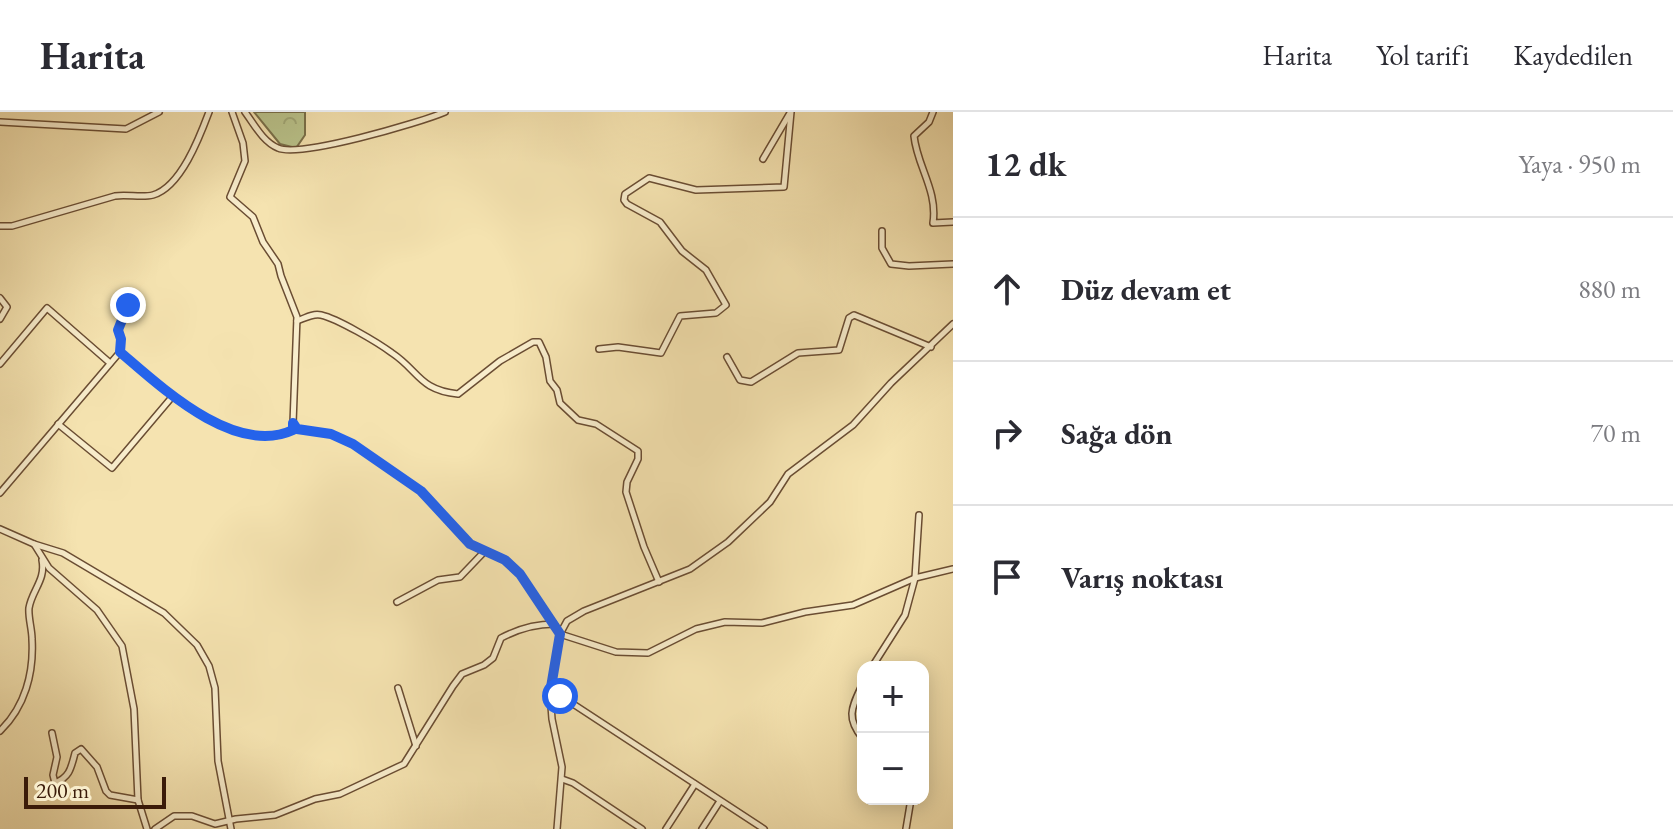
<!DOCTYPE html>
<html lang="tr">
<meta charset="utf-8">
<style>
:root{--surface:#fff;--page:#f2f2f3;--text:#2b2b33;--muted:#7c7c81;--line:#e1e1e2}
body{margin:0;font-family:"EB Garamond",serif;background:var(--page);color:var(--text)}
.controls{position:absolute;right:24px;bottom:24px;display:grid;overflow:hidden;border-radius:16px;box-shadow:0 4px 20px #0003}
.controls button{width:72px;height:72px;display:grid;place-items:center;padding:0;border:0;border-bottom:2px solid var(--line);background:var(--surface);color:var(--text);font:40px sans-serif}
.scale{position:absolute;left:24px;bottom:20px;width:142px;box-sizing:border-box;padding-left:8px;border:4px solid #3b1b09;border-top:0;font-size:22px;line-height:28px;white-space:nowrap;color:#3b1b09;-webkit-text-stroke:6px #f8edcc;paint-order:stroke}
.stop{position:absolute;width:24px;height:24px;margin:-18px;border:6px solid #2563eb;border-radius:50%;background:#fff}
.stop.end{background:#2563eb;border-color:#fff;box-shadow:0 2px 8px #0008}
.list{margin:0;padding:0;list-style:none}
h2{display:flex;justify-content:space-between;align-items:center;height:104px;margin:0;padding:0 32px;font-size:34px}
h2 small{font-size:26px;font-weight:400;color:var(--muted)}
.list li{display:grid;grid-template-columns:52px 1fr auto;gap:24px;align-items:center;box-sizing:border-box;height:144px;padding:0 32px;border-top:2px solid var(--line)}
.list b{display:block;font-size:30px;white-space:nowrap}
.list em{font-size:26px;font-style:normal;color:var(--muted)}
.icon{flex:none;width:44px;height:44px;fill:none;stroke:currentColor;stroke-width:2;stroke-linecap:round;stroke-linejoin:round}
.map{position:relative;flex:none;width:953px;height:717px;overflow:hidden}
header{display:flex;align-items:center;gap:48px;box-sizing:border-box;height:112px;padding:0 40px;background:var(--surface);border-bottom:2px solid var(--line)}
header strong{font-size:38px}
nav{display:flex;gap:44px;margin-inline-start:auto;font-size:28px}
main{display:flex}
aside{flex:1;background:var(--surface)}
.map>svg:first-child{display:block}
.forest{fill:url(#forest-crowns);stroke:#7a704a;stroke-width:2}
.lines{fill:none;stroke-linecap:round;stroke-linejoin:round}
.minor-casing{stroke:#6a4d33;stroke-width:8}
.minor{stroke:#f8edcc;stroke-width:5}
.route{stroke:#2563eb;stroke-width:10}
</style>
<header>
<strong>Harita</strong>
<nav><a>Harita</a><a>Yol tarifi</a><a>Kaydedilen</a></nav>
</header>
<main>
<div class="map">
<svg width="953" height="717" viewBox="0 0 953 717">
<defs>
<pattern id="forest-crowns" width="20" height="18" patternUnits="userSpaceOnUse" patternTransform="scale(2)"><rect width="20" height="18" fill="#bac48c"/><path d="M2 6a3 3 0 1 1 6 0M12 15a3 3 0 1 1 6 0" fill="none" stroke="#a1a877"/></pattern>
</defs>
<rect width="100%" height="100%" fill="#f5e3b0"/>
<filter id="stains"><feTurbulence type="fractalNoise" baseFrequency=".0025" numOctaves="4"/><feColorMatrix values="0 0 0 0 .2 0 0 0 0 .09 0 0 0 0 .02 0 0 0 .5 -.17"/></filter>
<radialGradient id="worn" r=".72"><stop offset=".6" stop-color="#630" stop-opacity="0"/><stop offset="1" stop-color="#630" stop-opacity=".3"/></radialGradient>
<!-- forest -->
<polygon class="forest" points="254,0 305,0 305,23 296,36 280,32"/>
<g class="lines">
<defs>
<g id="minor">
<polyline points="232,0 243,31 245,49 230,85 253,105 263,130 278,152 281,164 297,205 293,311 297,317 331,322 353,332 421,379 470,432 505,448 520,462 553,511"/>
<path d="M245,0C254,12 263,30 278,36C299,46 419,11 445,0"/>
<path d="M933,0L929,10L914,24C917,54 938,79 933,111L953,110"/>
<polyline points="0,10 126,17 159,0"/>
<polyline points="763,47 790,1"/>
<path d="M0,114H12L115,84C127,82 142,86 153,83C181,75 200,24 209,0"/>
<polyline points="882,119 882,136 891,152 909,154 953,152"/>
<polyline points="0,186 7,195 0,207"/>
<path d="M129,187L118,218L121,227L120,240C160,275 235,345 293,318V312"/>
<path d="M297,209C305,206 313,201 321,203C338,207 377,230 392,241C419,259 419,278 458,282L500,249L533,230H539L546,245L550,269L557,278L560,291L578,308L596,312L638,339V347L627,370L626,380L644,435L659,470"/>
<polyline points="599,237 618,235 661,241 680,204 716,201 726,193 706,158 682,139 660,110 627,92 624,88 625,82 649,66 696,78 784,75 791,0"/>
<polyline points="727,245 740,268 751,270 798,241 839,238 849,206 854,203 931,235"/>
<polyline points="0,252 47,196 110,251"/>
<polyline points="58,312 112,356 172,285"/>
<polyline points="0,381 120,240"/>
<polyline points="0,417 34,432 49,456 97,498 122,534 134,597 138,688 147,717"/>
<polyline points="34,432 63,441 164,501 197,533 209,554 215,576 218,649 231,717"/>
<polyline points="397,490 438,468 460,465 484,440"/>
<polyline points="872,555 905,503 915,466 919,403"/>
<path d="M863,571C852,595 845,605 863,627"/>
<polyline points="398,576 416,634"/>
<polyline points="550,581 564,586 764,717"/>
<path d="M0,619C25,595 34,561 32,527C32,517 28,505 29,496C32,478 46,468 42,448"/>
<path d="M52,621L57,645L53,663L55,671C70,665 71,656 75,641L81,637L97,655L106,679L110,683L138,688"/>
<polyline points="562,667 573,671 642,717"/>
<path d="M155,717L174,704H192L215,712L236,707L275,703L315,687L340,682L404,652L453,574L462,562L484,553L493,546L501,526C518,517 534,512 554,512L560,522L616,540L648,541L696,517L725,510L762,511L805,500L853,493L915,466L953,457"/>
<polyline points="557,717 562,655 552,607 550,581 560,522 567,509 584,499 690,457 728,430 770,390 788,362 853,313 891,271 953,212"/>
<polyline points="666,717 695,672"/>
<polyline points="702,717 720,689"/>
<polyline points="906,717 911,687"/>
</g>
</defs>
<!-- minor casing -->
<use href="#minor" class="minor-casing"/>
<!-- minor -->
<use href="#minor" class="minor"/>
</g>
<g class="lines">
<!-- route -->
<path class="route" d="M128,193L118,218L121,227L120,240C161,275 235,345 293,318V311L297,317L331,322L353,332L421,379L470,432L505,448L520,462L560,522L550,581L560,584"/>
</g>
<rect width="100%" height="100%" filter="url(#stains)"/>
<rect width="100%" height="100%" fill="url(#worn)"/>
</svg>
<div class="controls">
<button>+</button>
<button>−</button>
</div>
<div class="scale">200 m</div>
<div class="stop" style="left:560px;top:584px"></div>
<div class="stop end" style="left:128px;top:193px"></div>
</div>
<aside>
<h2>12 dk<small>Yaya · 950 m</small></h2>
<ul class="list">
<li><svg class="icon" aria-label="ahead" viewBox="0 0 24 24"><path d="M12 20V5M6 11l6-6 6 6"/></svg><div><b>Düz devam et</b></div><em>880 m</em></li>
<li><svg class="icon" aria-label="right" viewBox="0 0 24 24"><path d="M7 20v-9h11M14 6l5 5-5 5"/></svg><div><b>Sağa dön</b></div><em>70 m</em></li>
<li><svg class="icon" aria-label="arrive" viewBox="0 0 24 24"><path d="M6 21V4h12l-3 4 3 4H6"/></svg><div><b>Varış noktası</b></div></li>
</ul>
</aside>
</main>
